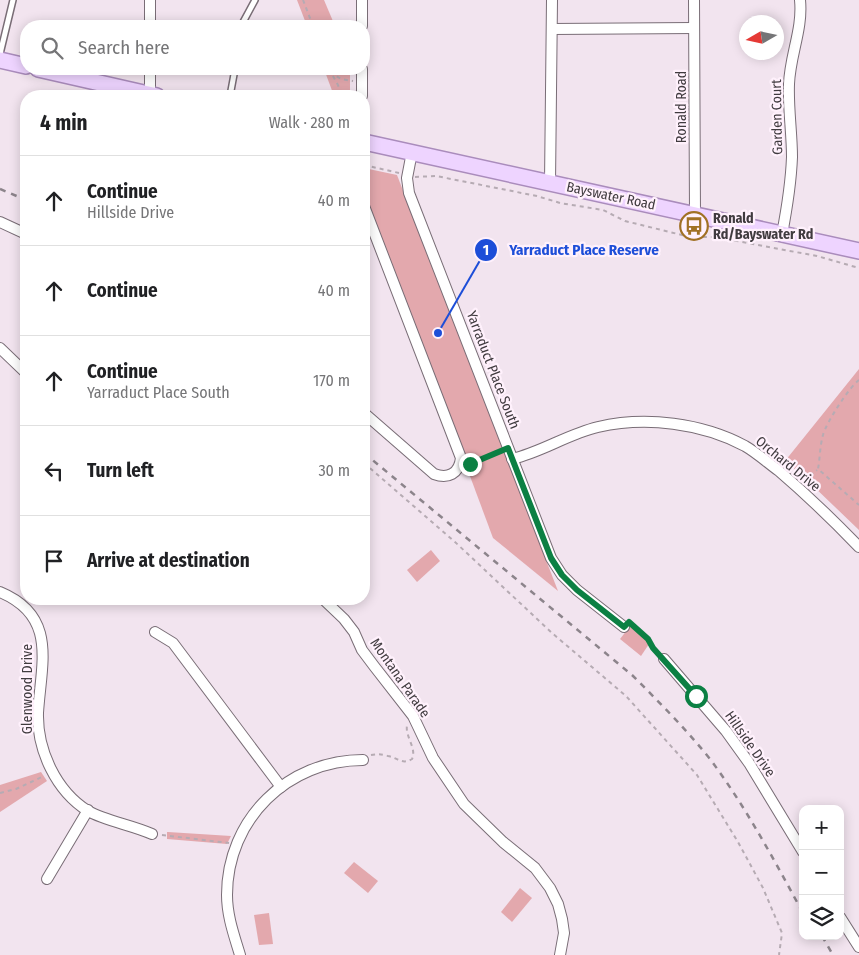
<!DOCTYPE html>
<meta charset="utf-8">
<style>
:root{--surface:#fff;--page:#f2f2f2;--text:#202124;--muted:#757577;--line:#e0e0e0}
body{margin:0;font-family:"Fira Sans Condensed",sans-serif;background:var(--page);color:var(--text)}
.controls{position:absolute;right:15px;bottom:15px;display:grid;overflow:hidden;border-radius:10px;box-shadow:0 2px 12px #0003}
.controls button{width:45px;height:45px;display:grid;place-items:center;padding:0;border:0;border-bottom:1px solid var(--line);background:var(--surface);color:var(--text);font:25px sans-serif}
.compass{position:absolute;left:739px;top:15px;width:45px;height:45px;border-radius:50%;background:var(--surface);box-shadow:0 2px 12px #0003;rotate:261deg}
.stop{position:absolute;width:15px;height:15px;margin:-11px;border:4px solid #0b8043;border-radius:50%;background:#fff}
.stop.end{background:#0b8043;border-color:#fff;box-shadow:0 1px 5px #0008}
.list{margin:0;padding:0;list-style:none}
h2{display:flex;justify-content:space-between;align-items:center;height:65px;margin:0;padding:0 20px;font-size:21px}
h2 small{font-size:16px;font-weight:400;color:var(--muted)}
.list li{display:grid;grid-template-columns:32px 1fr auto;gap:15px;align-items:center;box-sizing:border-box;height:90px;padding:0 20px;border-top:1px solid var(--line)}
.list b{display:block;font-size:19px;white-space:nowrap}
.list p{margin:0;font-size:16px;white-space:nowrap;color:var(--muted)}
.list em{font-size:16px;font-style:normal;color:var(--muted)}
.icon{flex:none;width:28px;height:28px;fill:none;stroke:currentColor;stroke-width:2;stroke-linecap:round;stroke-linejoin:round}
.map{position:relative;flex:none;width:859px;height:955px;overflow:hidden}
.search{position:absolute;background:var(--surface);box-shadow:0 2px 12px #0003;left:20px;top:20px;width:350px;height:55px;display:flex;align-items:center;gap:12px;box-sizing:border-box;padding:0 18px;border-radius:20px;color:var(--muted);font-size:19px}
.panel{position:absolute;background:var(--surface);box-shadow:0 2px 12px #0003;left:20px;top:90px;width:350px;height:515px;border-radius:20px}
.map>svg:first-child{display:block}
.green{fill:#e3a8ad}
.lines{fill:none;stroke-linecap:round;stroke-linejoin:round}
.service-casing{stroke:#796d76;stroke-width:8}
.minor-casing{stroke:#796d76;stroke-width:12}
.primary-casing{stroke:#aa8cbc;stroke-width:18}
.path{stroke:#b6abb3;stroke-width:2;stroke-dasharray:4 4;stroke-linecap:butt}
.service{stroke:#fff;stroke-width:5}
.minor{stroke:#fff;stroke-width:10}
.primary{stroke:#eed4ff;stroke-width:15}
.rail{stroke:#8c848b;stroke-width:2.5;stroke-dasharray:6 6;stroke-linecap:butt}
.route{stroke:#0b8043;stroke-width:6}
.labels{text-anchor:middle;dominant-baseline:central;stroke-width:4.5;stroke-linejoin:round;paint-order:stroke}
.street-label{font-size:14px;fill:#403b3f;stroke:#fff1fc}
.poi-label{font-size:14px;font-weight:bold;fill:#403b3f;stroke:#fff1fc;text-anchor:start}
.leader{fill:none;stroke:#1d4ed8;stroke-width:2}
.callout-dot{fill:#1d4ed8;stroke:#fff1fc;stroke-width:2}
.mark-label{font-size:15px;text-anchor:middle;font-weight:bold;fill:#fff}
.callout-label{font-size:15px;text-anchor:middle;font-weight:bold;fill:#1d4ed8;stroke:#fff1fc;stroke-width:4.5;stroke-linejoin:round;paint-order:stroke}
</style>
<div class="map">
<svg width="859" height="955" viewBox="0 0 859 955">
<rect width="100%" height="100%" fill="#f2e4ef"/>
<!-- green -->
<g class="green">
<polygon points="297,0 324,0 335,26 307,26"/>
<polygon points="324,69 350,69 350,96 334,96"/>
<polygon points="364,168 397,175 558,591 493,538 364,191"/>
<polygon points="859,369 859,530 810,483 785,461"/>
<polygon points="431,550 440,561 417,582 407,570"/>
<polygon points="631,625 646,639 649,644 641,656 620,639"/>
<polygon points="41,772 47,781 0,812 0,785"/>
<polygon points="167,832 168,832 231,836 227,844 167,839"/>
<polygon points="354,862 378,881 368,893 344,873"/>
<polygon points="520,888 532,898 512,922 501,912"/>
<polygon points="269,913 273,944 259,945 254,915"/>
</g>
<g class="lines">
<defs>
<g id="service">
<polyline points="241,26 255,0"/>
<polyline points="0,54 13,0"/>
<polyline points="230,96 235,69"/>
</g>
<g id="minor">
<polyline points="150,0 150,26"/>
<polyline points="362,0 362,26"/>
<polyline points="694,0 695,214"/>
<polyline points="552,29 694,28"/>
<polyline points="150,95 150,69"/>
<polyline points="362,96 362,69"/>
<polyline points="412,152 407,178 409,193 551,558 562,575 577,590 624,627"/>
<polyline points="550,183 552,0"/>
<path d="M364,206L461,458C459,474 448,479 434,474L364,413"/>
<polyline points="0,222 26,234"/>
<path d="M782,234C787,208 791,183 792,157C792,133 788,108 789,84C790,55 803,29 800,0"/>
<polyline points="0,348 26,373"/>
<path d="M512,459C542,452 568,434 598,427C646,416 702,423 745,446C757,453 768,463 779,471C807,495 833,520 859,547"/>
<path d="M0,592C58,616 41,664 38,713C37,750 56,791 88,811C106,821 132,825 152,834"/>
<polyline points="323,599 344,619 354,632 362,650 374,666 413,716 433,758 464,804 503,842 535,868 550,888 558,904 562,919 564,933 560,955"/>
<polyline points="155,632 173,643 281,787"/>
<polyline points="664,659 726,731 749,763 803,852"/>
<polyline points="47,879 88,810"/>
<polyline points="840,917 859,947"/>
<path d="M240,955C234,935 227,916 227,895C227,819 288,760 363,760"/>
</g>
<g id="primary">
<polyline points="0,60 26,66"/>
<polyline points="38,69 157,96"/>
<polyline points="364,142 859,251"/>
</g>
</defs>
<!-- service casing -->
<use href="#service" class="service-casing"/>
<!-- minor casing -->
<use href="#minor" class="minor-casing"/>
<!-- primary casing -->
<use href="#primary" class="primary-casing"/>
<!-- path -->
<g class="path">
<polyline points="303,0 313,26"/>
<polyline points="329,69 338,85 342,96"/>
<polyline points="330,72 341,79 353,81"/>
<polyline points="364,165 399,173"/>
<polyline points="415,177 436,176 537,196 560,203 603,210 625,221 690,237 715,237 817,256 859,268"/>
<path d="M859,380C850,386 826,423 823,435C820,445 820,458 818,469L859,505"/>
<polyline points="364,463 455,542 552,633 626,696 697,775 738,842 763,888 782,933 779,955"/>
<polyline points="470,464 500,451"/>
<polyline points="804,481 817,470"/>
<polyline points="632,625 648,639 658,653"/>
<path d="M371,755C377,754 382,754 388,756C398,758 402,765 412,759C417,748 405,737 407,725"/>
<polyline points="0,793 16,789 44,776"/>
<polyline points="162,835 229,843"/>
</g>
<!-- service -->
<use href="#service" class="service"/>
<!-- minor -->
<use href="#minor" class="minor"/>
<!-- primary -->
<use href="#primary" class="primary"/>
<!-- rail -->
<g class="rail">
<polyline points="0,189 26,200"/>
<path d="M364,453L632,675C659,702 686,729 710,759C746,807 774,860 803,913"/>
<polyline points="822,936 833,955"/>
</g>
</g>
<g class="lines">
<!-- route -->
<polyline class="route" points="470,464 508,448 551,558 562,575 577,590 624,627 629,622 648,639 653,648 696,696"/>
</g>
<!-- icons -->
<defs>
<symbol id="bus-ring" viewBox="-11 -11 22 22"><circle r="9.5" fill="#fff1fc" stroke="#a17125" stroke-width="1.5"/><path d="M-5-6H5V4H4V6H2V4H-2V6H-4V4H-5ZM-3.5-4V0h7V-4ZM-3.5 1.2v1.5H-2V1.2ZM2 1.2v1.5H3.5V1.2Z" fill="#a17125"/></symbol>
</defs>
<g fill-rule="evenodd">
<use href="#bus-ring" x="678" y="210" width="32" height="32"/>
</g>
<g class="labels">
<!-- street labels -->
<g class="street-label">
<text transform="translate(681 107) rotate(-90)">Ronald Road</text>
<text transform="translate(777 117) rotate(-91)">Garden Court</text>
<text transform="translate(611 196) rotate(12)">Bayswater Road</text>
<text transform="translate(493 370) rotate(69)">Yarraduct Place South</text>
<text transform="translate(788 464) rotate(39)">Orchard Drive</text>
<text transform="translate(400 678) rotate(55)">Montana Parade</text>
<text transform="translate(27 689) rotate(-90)">Glenwood Drive</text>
<text transform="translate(750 744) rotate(55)">Hillside Drive</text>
</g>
<!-- poi labels -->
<g class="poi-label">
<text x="713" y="218">Ronald<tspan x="713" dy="16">Rd/Bayswater Rd</tspan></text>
</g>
</g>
<!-- callouts -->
<path class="leader" d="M438 333L486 250"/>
<g class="callout-dot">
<circle cx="438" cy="333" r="5"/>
<circle cx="486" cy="250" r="12"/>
</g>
<g class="mark-label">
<text x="486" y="255">1</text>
</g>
<g class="callout-label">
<text x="584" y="255">Yarraduct Place Reserve</text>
</g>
</svg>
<div class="controls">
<button>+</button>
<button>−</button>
<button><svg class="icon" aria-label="layers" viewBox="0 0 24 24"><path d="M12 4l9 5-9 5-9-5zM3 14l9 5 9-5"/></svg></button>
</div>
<svg class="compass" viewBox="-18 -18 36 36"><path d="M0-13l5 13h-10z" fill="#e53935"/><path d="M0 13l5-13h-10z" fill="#757577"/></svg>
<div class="stop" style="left:696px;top:696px"></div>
<div class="stop end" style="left:470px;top:464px"></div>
<div class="search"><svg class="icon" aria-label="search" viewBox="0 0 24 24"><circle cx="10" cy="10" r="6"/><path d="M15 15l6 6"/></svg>Search here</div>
<section class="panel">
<h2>4 min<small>Walk · 280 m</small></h2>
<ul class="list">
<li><svg class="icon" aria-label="ahead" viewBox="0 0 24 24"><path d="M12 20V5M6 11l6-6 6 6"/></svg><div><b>Continue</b><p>Hillside Drive</p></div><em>40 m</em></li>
<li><svg class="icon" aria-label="ahead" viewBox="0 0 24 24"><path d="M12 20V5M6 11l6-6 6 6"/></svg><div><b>Continue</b></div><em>40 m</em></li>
<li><svg class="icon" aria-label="ahead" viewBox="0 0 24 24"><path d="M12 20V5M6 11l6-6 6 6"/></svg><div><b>Continue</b><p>Yarraduct Place South</p></div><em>170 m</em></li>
<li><svg class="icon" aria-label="left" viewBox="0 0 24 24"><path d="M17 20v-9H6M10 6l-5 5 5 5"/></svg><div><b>Turn left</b></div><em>30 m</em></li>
<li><svg class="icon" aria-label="arrive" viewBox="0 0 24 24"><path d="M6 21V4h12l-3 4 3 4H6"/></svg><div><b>Arrive at destination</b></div></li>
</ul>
</section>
</div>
